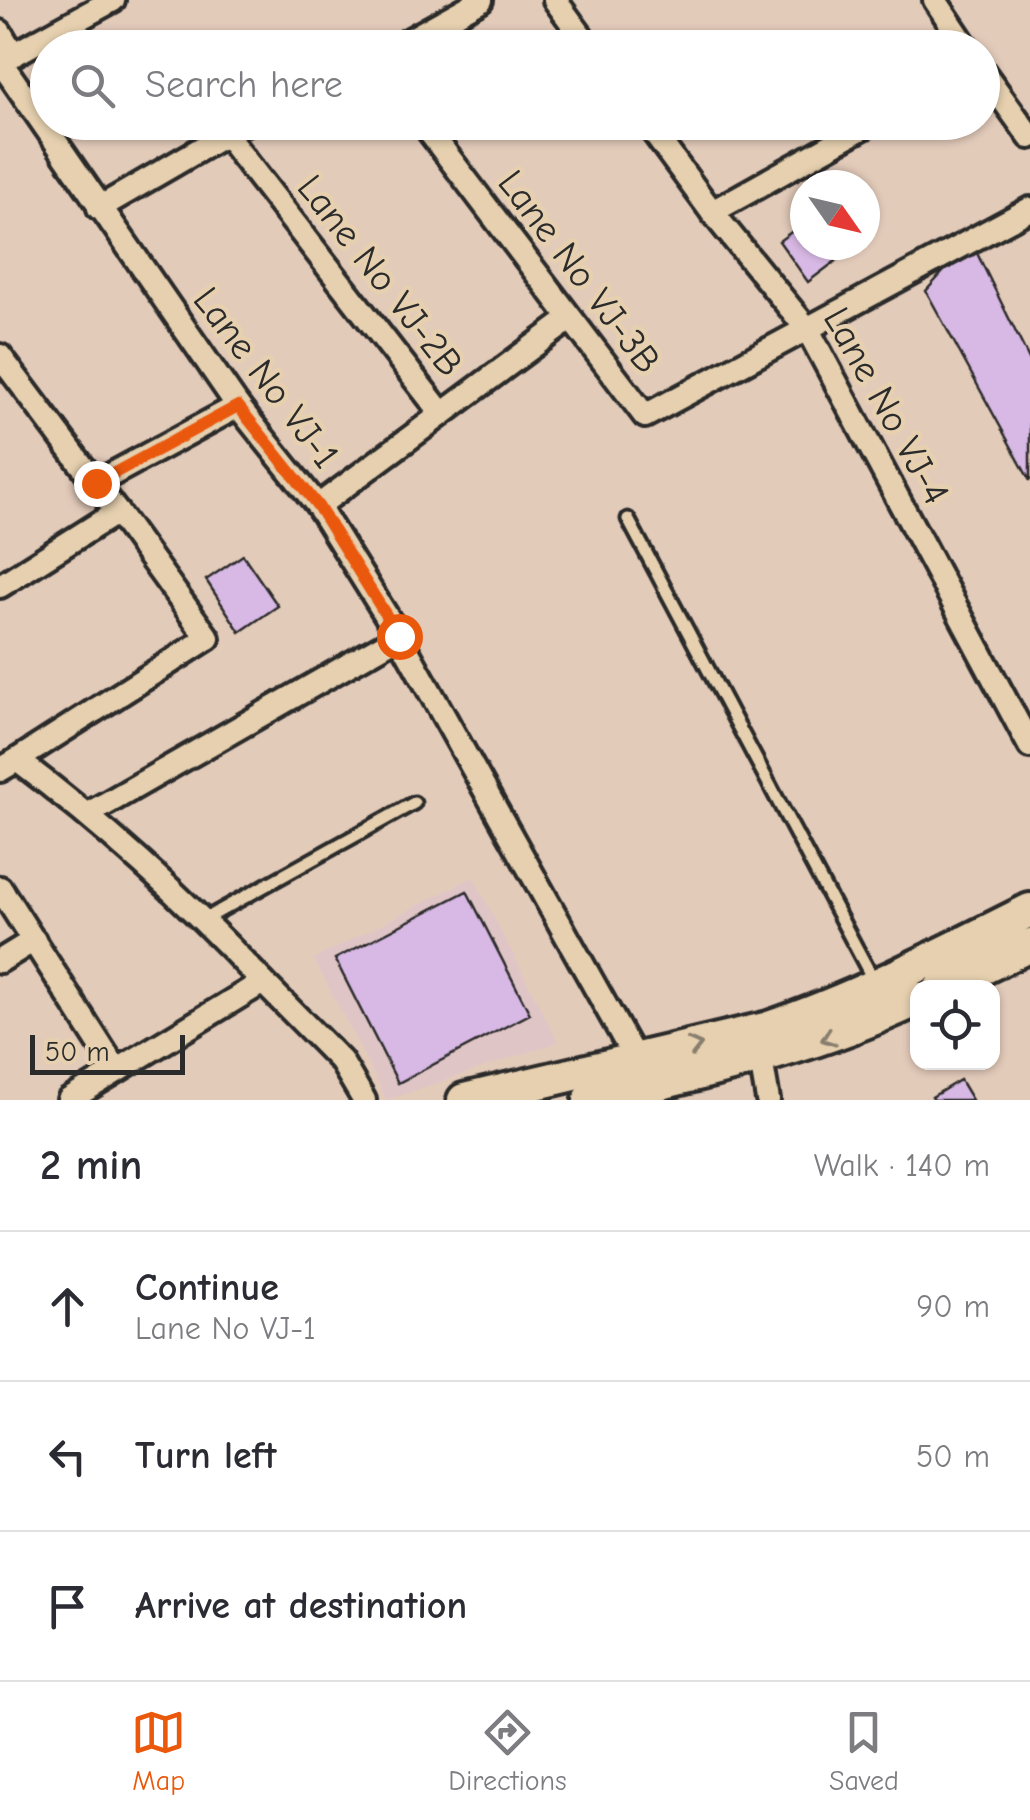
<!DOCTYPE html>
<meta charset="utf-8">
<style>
:root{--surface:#fff;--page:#f7f7f7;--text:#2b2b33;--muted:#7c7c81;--line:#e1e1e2;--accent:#ea580c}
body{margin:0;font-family:"Comic Neue",sans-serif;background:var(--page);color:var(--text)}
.controls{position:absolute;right:30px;bottom:30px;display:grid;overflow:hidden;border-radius:20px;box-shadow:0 2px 8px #0004}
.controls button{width:90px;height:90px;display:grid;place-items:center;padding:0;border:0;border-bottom:2px solid var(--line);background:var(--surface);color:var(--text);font:50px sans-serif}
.compass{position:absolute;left:790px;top:170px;width:90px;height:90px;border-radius:50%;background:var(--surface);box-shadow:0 2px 8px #0004;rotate:124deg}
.scale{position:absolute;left:30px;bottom:25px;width:155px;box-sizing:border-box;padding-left:10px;border:5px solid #2b2b2b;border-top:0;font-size:28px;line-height:35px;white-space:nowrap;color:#2b2b2b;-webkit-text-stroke:8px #e6d0af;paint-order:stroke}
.stop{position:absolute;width:30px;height:30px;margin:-22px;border:8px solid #ea580c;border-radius:50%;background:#fff}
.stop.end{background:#ea580c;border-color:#fff;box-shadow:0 2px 10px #0008}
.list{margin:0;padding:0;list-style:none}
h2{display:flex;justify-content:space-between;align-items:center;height:130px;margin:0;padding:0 40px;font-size:42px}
h2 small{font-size:32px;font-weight:400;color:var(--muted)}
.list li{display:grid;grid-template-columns:65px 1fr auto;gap:30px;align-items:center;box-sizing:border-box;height:150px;padding:0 40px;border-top:2px solid var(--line)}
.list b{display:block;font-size:38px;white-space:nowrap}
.list p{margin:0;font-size:32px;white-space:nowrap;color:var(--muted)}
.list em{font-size:32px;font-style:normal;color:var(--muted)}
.icon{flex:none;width:55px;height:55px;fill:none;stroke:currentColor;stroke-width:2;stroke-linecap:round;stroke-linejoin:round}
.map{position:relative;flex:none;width:1030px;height:1100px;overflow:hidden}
.search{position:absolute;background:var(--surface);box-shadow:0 2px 8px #0004;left:30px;right:30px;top:30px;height:110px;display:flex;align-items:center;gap:25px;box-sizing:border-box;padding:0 35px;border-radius:55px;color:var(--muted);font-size:38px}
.sheet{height:580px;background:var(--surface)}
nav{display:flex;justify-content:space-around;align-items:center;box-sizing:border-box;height:140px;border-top:2px solid var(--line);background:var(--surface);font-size:28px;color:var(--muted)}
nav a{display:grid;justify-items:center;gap:5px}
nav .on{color:var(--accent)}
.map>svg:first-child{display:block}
.built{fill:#e0c5c7}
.building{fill:#d8b8e4;stroke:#2b2b2b;stroke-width:2.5}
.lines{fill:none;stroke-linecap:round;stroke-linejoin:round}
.service-casing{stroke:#2b2b2b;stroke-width:19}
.minor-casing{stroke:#2b2b2b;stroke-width:30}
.secondary-casing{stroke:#2b2b2b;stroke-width:40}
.service{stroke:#e6d0af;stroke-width:11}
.minor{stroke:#e6d0af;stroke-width:22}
.secondary{stroke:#e6d0af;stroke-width:32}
.oneway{stroke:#887e6d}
.route{stroke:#ea580c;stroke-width:12}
.labels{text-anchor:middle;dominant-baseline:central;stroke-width:9;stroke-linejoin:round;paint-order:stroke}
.street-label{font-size:38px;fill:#2b2b2b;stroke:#e6d0af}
</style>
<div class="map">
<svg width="1030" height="1100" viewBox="0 0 1030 1100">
<rect width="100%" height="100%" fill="#e3cbba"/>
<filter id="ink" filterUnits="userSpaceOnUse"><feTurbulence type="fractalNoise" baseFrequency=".01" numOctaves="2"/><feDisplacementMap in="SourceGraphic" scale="20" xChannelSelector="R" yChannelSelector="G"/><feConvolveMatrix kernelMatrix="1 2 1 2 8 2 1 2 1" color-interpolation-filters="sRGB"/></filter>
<g filter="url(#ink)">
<!-- built -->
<polygon class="built" points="473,877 558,1042 387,1100 314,959"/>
<!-- building -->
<g class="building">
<polygon points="805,222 805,245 837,245 841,257 808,282 779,241"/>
<polygon points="971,241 1030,361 1030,481 926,291"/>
<polygon points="243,555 278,606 240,632 206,580"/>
<polygon points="467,891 530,1014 398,1083 335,959"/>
<polygon points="960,1080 972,1100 934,1100 932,1097"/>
</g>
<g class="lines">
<defs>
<g id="service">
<polyline points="628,519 875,983"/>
<polyline points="205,919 414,803"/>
</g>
<g id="minor">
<polyline points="555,0 590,48"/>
<polyline points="935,0 967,48"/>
<polyline points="0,32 13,54"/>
<polyline points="395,48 481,0"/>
<polyline points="0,61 238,406 318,506 399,636 636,1060"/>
<polyline points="0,62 113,0"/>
<polyline points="982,70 1030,137"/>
<polyline points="422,122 645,416 1030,209"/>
<polyline points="646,122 712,212 808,330 1030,746"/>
<polyline points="225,134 442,414"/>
<polyline points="99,208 247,122"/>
<polyline points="712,212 873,122"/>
<polyline points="0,356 117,512"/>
<polyline points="96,483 238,406"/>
<polyline points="318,506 570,319"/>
<polyline points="0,586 117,512 208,638 17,760"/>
<path d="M0,770L17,760C106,827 187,901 263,982"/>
<polyline points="88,814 399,636"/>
<polyline points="0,888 116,1070"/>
<polyline points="0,961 34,940"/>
<polyline points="761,1059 768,1100"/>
<polyline points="69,1100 263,982 341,1061 364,1100"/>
</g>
<g id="secondary">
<polyline points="941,988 1030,945"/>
<path d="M464,1100L769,1028C860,997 944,953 1030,910"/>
<path d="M590,1100C705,1072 810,1050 918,999"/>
</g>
</defs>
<!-- service casing -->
<use href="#service" class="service-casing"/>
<!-- minor casing -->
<use href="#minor" class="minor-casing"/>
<!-- secondary casing -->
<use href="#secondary" class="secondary-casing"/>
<!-- service -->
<use href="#service" class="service"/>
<!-- minor -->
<use href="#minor" class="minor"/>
<!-- secondary -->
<use href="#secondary" class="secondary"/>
</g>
<!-- one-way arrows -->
<defs><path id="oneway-chevron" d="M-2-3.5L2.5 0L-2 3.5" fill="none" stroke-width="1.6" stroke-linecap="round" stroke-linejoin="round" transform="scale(2.5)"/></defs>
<g class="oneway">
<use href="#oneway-chevron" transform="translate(828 1038) rotate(160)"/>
<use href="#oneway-chevron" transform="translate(695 1046) rotate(-14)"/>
</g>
</g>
<g class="lines" filter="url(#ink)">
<!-- route -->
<polyline class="route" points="96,483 238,406 318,506 399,636"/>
</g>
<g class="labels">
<!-- street labels -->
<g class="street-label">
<text transform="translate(579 272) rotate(53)">Lane No VJ-3B</text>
<text transform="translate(380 276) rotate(52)">Lane No VJ-2B</text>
<text transform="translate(266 378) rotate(53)">Lane No VJ-1</text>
<text transform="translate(886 406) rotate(61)">Lane No VJ-4</text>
</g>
</g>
</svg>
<div class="controls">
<button><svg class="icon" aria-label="locate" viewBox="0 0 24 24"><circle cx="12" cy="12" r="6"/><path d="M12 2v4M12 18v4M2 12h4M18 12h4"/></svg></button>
</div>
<svg class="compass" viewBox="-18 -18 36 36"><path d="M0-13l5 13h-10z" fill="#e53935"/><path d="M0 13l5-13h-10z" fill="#7c7c81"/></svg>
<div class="scale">50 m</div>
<div class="stop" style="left:399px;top:636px"></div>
<div class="stop end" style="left:96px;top:483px"></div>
<div class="search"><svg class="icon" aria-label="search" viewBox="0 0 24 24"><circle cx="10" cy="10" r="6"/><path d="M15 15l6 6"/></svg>Search here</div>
</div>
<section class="sheet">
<h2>2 min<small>Walk · 140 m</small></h2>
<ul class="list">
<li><svg class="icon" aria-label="ahead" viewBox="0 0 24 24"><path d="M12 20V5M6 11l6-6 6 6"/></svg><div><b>Continue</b><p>Lane No VJ-1</p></div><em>90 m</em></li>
<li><svg class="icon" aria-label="left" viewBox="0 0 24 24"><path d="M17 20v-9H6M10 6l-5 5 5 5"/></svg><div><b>Turn left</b></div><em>50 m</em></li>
<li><svg class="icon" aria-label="arrive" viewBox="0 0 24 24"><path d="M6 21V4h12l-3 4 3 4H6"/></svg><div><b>Arrive at destination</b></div></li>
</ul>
</section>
<nav>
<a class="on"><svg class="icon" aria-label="map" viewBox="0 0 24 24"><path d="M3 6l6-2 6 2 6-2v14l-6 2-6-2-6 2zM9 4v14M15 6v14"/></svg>Map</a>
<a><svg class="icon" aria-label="directions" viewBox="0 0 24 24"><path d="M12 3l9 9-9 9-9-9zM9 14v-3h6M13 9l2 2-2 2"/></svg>Directions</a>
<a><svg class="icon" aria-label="saved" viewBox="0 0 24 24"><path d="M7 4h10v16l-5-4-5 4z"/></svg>Saved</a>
</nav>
